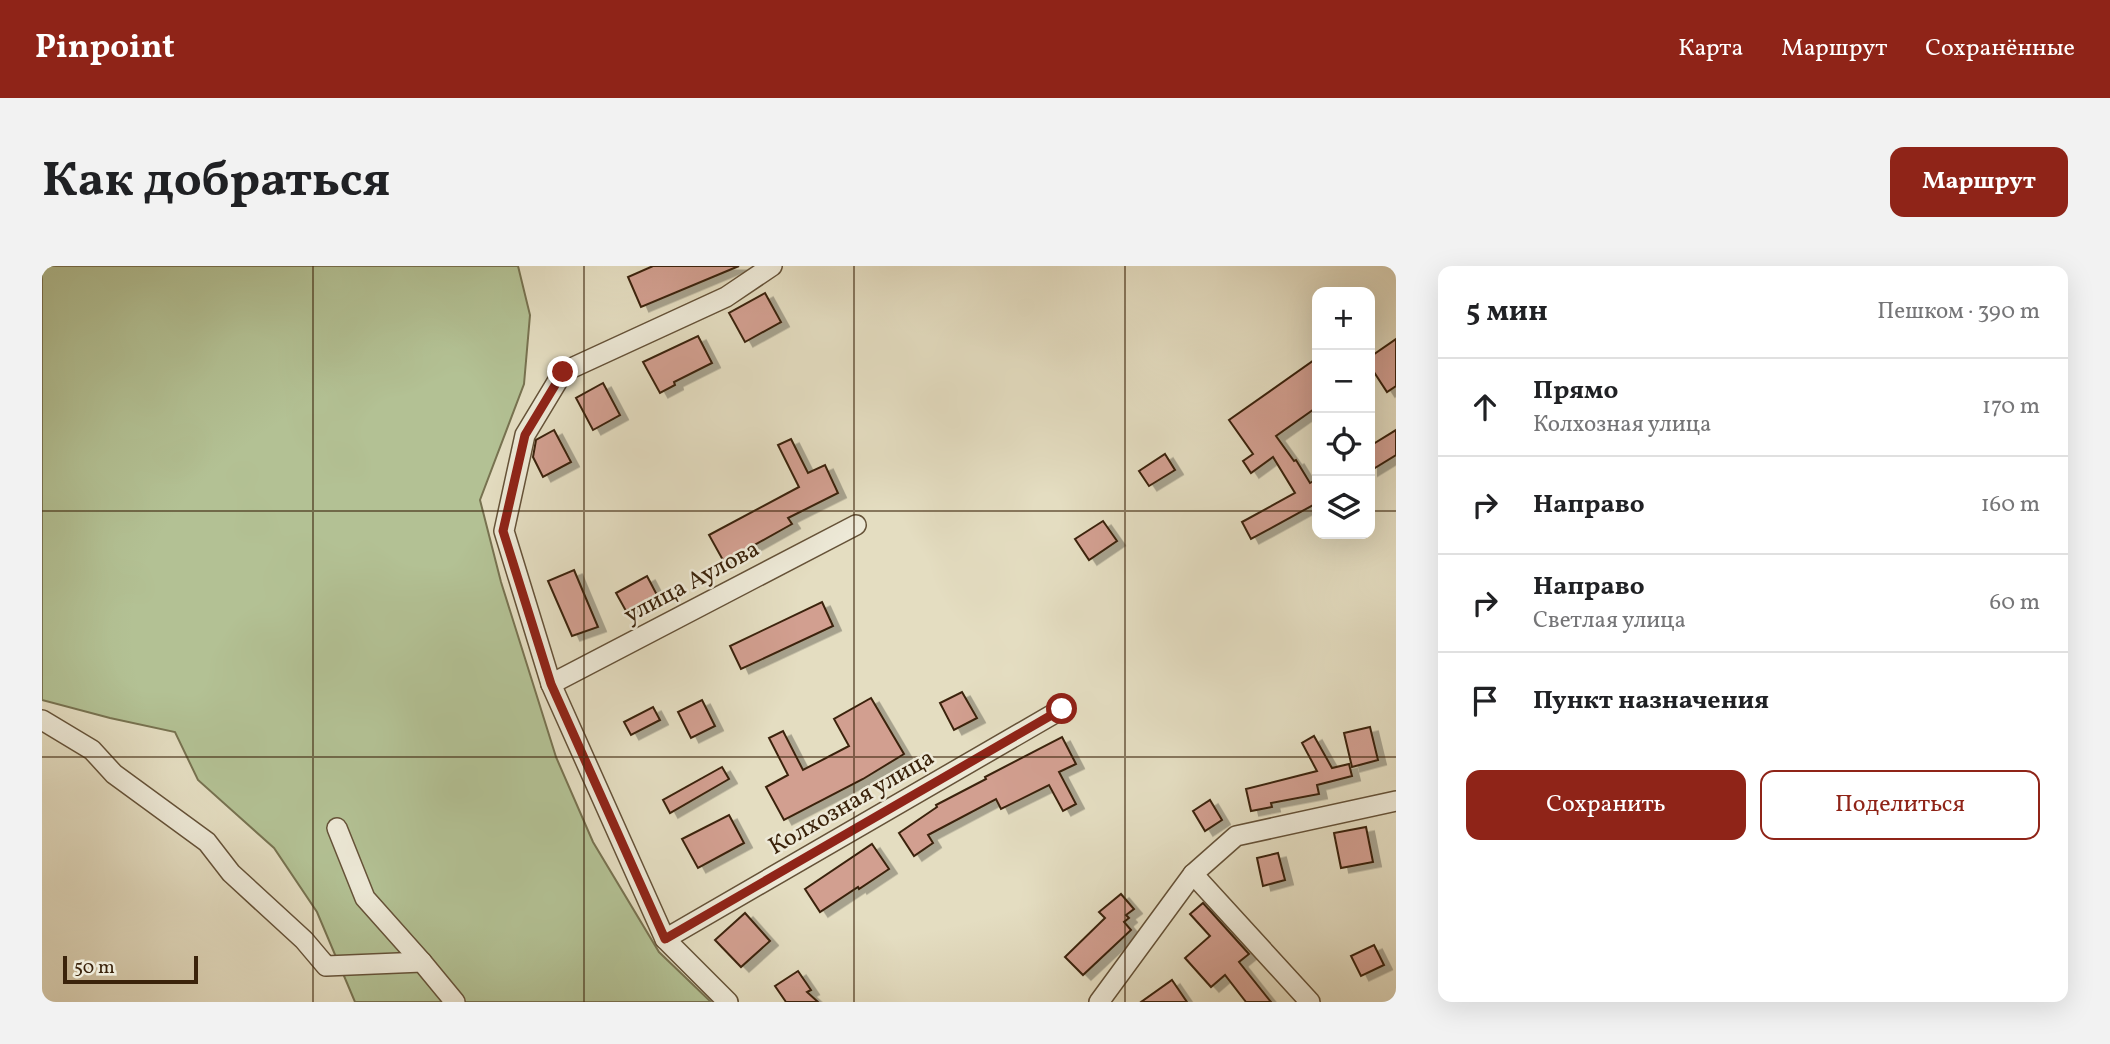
<!DOCTYPE html>
<html lang="ru">
<meta charset="utf-8">
<style>
:root{--surface:#fff;--page:#f2f2f2;--text:#202124;--muted:#757577;--line:#e0e0e0;--accent:#8f2418}
body{margin:0;font-family:Vollkorn,serif;background:var(--page);color:var(--text)}
.controls{position:absolute;right:21px;top:21px;display:grid;overflow:hidden;border-radius:14px;box-shadow:0 7px 28px #0002}
.controls button{width:63px;height:63px;display:grid;place-items:center;padding:0;border:0;border-bottom:2px solid var(--line);background:var(--surface);color:var(--text);font:35px sans-serif}
.scale{position:absolute;left:21px;bottom:18px;width:135px;box-sizing:border-box;padding-left:7px;border:4px solid #3b230b;border-top:0;font-size:19px;line-height:24px;white-space:nowrap;color:#3b230b;-webkit-text-stroke:5px #ede9d7;paint-order:stroke}
.stop{position:absolute;width:21px;height:21px;margin:-16px;border:5px solid #8f2418;border-radius:50%;background:#fff}
.stop.end{background:#8f2418;border-color:#fff;box-shadow:0 2px 7px #0008}
.list{margin:0;padding:0;list-style:none}
h2{display:flex;justify-content:space-between;align-items:center;height:91px;margin:0;padding:0 28px;font-size:30px}
h2 small{font-size:23px;font-weight:400;color:var(--muted)}
.list li{display:grid;grid-template-columns:46px 1fr auto;gap:21px;align-items:center;box-sizing:border-box;height:98px;padding:0 28px;border-top:2px solid var(--line)}
.list b{display:block;font-size:26px;white-space:nowrap}
.list p{margin:0;font-size:23px;white-space:nowrap;color:var(--muted)}
.list em{font-size:23px;font-style:normal;color:var(--muted)}
.actions{display:flex;gap:14px;padding:21px 28px}
.actions a{flex:1;padding:16px 0;border:2px solid var(--accent);border-radius:14px;text-align:center;font-size:24px;color:var(--accent)}
.actions .main{background:var(--accent);color:#fff}
.icon{flex:none;width:38px;height:38px;fill:none;stroke:currentColor;stroke-width:2;stroke-linecap:round;stroke-linejoin:round}
.map{position:relative;flex:none;width:1354px;height:736px;overflow:hidden;border-radius:14px}
header{display:flex;align-items:center;gap:42px;box-sizing:border-box;height:98px;padding:0 35px;background:var(--accent);color:#fff}
header strong{font-size:33px}
nav{display:flex;gap:38px;margin-inline-start:auto;font-size:24px}
.intro{display:flex;align-items:center;justify-content:space-between;box-sizing:border-box;height:168px;padding:0 42px}
h1{margin:0;font-size:49px}
.button{padding:18px 32px;border-radius:14px;background:var(--accent);color:#fff;font-size:24px;font-weight:700}
main{display:flex;gap:42px;padding:0 42px}
aside{flex:1;background:var(--surface);border-radius:14px;box-shadow:0 7px 28px #0002}
.map>svg:first-child{display:block}
.green{fill:#b3c194;stroke:#777250;stroke-width:2}
.building{fill:#d29f90;stroke:#3b230b;stroke-width:2;filter:url(#shadow)}
.lines{fill:none;stroke-linecap:round;stroke-linejoin:round}
.minor-casing{stroke:#655238;stroke-width:22}
.minor{stroke:#ede9d7;stroke-width:19}
.route{stroke:#8f2418;stroke-width:9}
.grid{fill:none;stroke:#3b230b;stroke-width:2;stroke-opacity:0.55}
.labels{text-anchor:middle;dominant-baseline:central;stroke-width:5;stroke-linejoin:round;paint-order:stroke}
.street-label{font-size:24px;fill:#3b230b;stroke:#ede9d7}
</style>
<header>
<strong>Pinpoint</strong>
<nav><a>Карта</a><a>Маршрут</a><a>Сохранённые</a></nav>
</header>
<div class="intro"><h1>Как добраться</h1><a class="button">Маршрут</a></div>
<main>
<div class="map">
<svg width="1354" height="736" viewBox="0 0 1354 736">
<defs>
<filter id="shadow"><feDropShadow dx="8" dy="4.5" stdDeviation="0" flood-color="#0004"/></filter>
</defs>
<rect width="100%" height="100%" fill="#e4ddc1"/>
<filter id="stains"><feTurbulence type="fractalNoise" baseFrequency=".00286" numOctaves="4"/><feColorMatrix values="0 0 0 0 .2 0 0 0 0 .09 0 0 0 0 .02 0 0 0 .5 -.17"/></filter>
<radialGradient id="worn" r=".72"><stop offset=".6" stop-color="#630" stop-opacity="0"/><stop offset="1" stop-color="#630" stop-opacity=".3"/></radialGradient>
<!-- green -->
<polygon class="green" points="0,0 476,0 488,49 482,118 438,234 459,316 514,491 551,576 617,686 669,736 313,736 275,646 232,582 156,514 133,466 68,452 0,434"/>
<!-- building -->
<g class="building">
<polygon points="611,0 697,0 599,41 586,11"/>
<polygon points="723,27 739,56 703,76 687,47"/>
<polygon points="656,70 670,97 632,116 633,119 618,127 601,96"/>
<polygon points="1354,73 1354,120 1345,126 1328,100 1328,91"/>
<polygon points="1275,92 1275,141 1234,170 1252,195 1254,194 1268,217 1275,213 1275,237 1209,273 1200,256 1253,227 1231,191 1209,207 1201,195 1211,188 1187,154"/>
<polygon points="561,117 578,149 551,164 534,132"/>
<polygon points="512,164 529,196 501,211 491,191 494,174"/>
<polygon points="1354,164 1354,189 1328,205 1328,180"/>
<polygon points="749,173 766,207 783,199 796,227 746,252 750,258 682,296 667,269 757,221 736,179"/>
<polygon points="1123,188 1133,204 1107,220 1097,205"/>
<polygon points="1061,255 1075,275 1047,294 1033,273"/>
<polygon points="532,304 556,361 530,370 506,315"/>
<polygon points="605,310 615,329 584,345 574,327"/>
<polygon points="780,336 791,360 699,403 688,380"/>
<polygon points="920,426 935,452 912,464 898,437"/>
<polygon points="829,432 862,488 821,513 742,554 724,521 746,509 727,472 741,465 761,504 807,480 792,453"/>
<polygon points="660,434 673,460 649,472 636,446"/>
<polygon points="611,441 618,454 589,469 582,456"/>
<polygon points="1328,461 1336,494 1310,501 1302,467"/>
<polygon points="1272,470 1290,502 1307,498 1310,510 1275,519 1277,528 1229,537 1230,541 1209,545 1204,523 1275,505 1260,477"/>
<polygon points="1020,471 1034,498 1017,506 1034,538 1021,545 1007,519 959,543 954,533 886,569 891,577 872,590 857,567 895,541 894,539 944,513 943,511"/>
<polygon points="680,501 687,513 628,547 621,534"/>
<polygon points="1168,534 1180,554 1163,565 1151,545"/>
<polygon points="687,549 702,577 656,602 640,573"/>
<polygon points="1324,561 1331,596 1299,602 1292,567"/>
<polygon points="830,578 847,603 817,623 816,621 778,646 763,623"/>
<polygon points="1236,587 1243,614 1221,620 1215,592"/>
<polygon points="1079,628 1092,643 1084,649 1087,652 1082,656 1089,664 1041,709 1023,691 1063,652 1057,646"/>
<polygon points="1161,637 1207,688 1197,696 1229,736 1204,736 1183,709 1169,721 1143,692 1168,670 1148,648"/>
<polygon points="703,647 728,675 699,701 673,674"/>
<polygon points="1332,679 1342,699 1319,710 1309,690"/>
<polygon points="756,705 769,724 765,726 776,736 744,736 733,720"/>
<polygon points="1130,714 1145,736 1099,736"/>
</g>
<g class="lines">
<defs>
<g id="minor">
<polyline points="509,418 814,259"/>
<polyline points="0,454 50,484 72,508 165,576 189,607 262,674 284,700 380,696 413,736"/>
<polyline points="295,562 323,632 380,696"/>
<polyline points="1151,608 1268,736"/>
<polyline points="623,673 1020,443"/>
<polyline points="686,736 623,673 509,418 462,265 483,169 521,106 684,31 730,0"/>
<polyline points="1057,736 1151,608 1194,570 1354,535"/>
</g>
</defs>
<!-- minor casing -->
<use href="#minor" class="minor-casing"/>
<!-- minor -->
<use href="#minor" class="minor"/>
</g>
<g class="lines">
<!-- route -->
<polyline class="route" points="521,106 483,169 461,265 509,418 623,673 1020,443"/>
</g>
<!-- grid -->
<path class="grid" d="M271,0V736M542,0V736M812,0V736M1083,0V736M0,245H1275M1328,245H1354M0,491H1354"/>
<g class="labels">
<!-- street labels -->
<g class="street-label">
<text transform="translate(650 317) rotate(-28)">улица Аулова</text>
<text transform="translate(810 537) rotate(-30)">Колхозная улица</text>
</g>
</g>
<rect width="100%" height="100%" filter="url(#stains)"/>
<rect width="100%" height="100%" fill="url(#worn)"/>
</svg>
<div class="controls">
<button>+</button>
<button>−</button>
<button><svg class="icon" aria-label="locate" viewBox="0 0 24 24"><circle cx="12" cy="12" r="6"/><path d="M12 2v4M12 18v4M2 12h4M18 12h4"/></svg></button>
<button><svg class="icon" aria-label="layers" viewBox="0 0 24 24"><path d="M12 4l9 5-9 5-9-5zM3 14l9 5 9-5"/></svg></button>
</div>
<div class="scale">50 m</div>
<div class="stop" style="left:1020px;top:443px"></div>
<div class="stop end" style="left:521px;top:106px"></div>
</div>
<aside>
<h2>5 мин<small>Пешком · 390 m</small></h2>
<ul class="list">
<li><svg class="icon" aria-label="ahead" viewBox="0 0 24 24"><path d="M12 20V5M6 11l6-6 6 6"/></svg><div><b>Прямо</b><p>Колхозная улица</p></div><em>170 m</em></li>
<li><svg class="icon" aria-label="right" viewBox="0 0 24 24"><path d="M7 20v-9h11M14 6l5 5-5 5"/></svg><div><b>Направо</b></div><em>160 m</em></li>
<li><svg class="icon" aria-label="right" viewBox="0 0 24 24"><path d="M7 20v-9h11M14 6l5 5-5 5"/></svg><div><b>Направо</b><p>Светлая улица</p></div><em>60 m</em></li>
<li><svg class="icon" aria-label="arrive" viewBox="0 0 24 24"><path d="M6 21V4h12l-3 4 3 4H6"/></svg><div><b>Пункт назначения</b></div></li>
</ul>
<div class="actions"><a class="main">Сохранить</a><a>Поделиться</a></div>
</aside>
</main>
